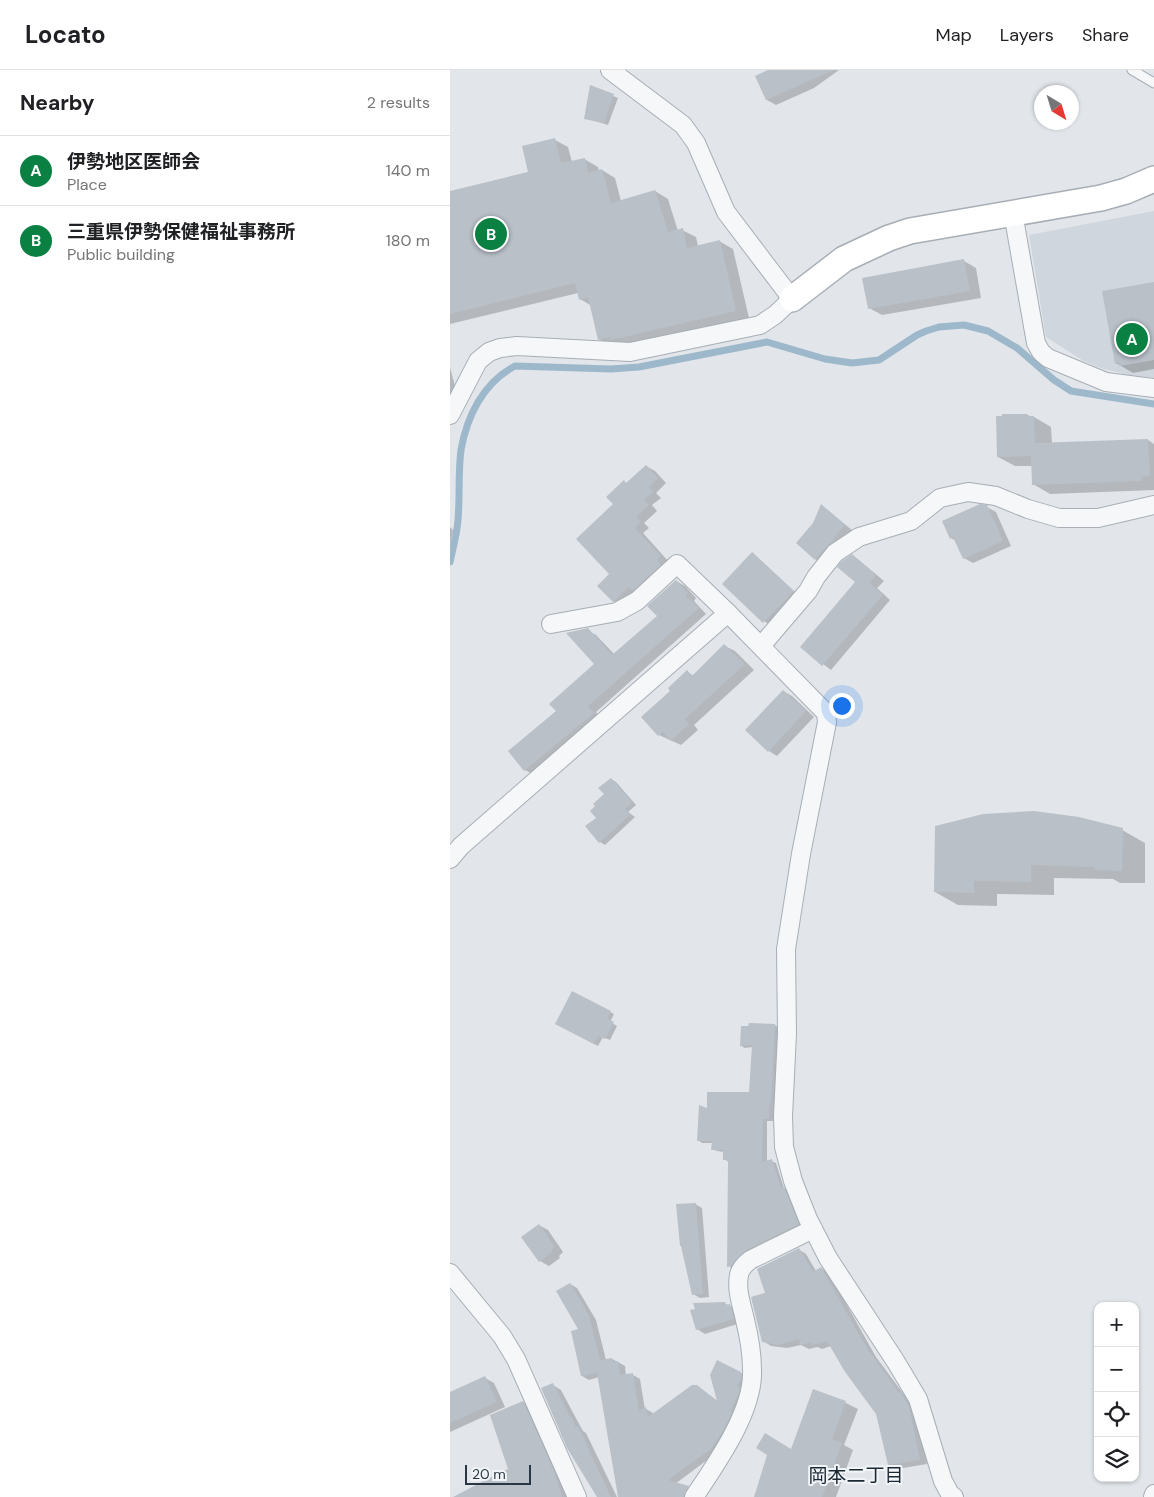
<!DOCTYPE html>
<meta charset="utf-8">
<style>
:root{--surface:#fff;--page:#f2f2f2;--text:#202124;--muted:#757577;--line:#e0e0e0;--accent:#0b8043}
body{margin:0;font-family:"DM Sans","Noto Sans JP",sans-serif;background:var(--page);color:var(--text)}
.controls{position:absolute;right:15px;bottom:15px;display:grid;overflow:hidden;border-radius:10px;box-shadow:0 1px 4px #0004}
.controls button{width:45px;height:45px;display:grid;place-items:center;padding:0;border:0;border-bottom:1px solid var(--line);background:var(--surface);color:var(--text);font:25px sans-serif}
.compass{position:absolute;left:584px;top:15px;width:45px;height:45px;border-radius:50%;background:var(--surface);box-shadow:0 1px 4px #0004;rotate:142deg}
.scale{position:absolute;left:15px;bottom:12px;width:66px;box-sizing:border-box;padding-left:5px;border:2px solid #2a3643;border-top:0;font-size:14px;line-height:18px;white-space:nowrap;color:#2a3643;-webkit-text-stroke:4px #f2f5f8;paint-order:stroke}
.you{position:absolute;left:391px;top:635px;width:18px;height:18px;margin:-12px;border:4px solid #fff;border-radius:50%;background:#1a73e8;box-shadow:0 0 0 8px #1a73e833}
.badge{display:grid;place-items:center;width:32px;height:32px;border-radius:50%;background:var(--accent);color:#fff;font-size:16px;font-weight:700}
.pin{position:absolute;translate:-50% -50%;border:2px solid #fff;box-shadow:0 1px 5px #0006}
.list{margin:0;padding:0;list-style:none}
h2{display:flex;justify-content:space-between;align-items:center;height:65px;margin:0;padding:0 20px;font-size:21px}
h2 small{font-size:16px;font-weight:400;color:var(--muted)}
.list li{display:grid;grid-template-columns:32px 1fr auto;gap:15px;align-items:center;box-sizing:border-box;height:70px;padding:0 20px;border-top:1px solid var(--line)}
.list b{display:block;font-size:19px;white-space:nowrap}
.list p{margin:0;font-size:16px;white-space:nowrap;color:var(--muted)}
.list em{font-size:16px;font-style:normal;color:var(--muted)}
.icon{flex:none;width:28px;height:28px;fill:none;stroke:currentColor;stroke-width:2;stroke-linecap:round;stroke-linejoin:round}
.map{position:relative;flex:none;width:704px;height:1427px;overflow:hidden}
header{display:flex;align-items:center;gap:30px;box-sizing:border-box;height:70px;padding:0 25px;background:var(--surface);border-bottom:1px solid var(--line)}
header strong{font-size:24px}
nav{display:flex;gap:28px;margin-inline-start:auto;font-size:18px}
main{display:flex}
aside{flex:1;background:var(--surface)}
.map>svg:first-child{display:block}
.built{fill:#d0d6dd}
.shadow{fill:#0003}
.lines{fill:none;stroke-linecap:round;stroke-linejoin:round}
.stream{stroke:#9db8cb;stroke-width:7}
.building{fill:#b9c0c8}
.lane-casing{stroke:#a7aeb5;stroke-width:11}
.street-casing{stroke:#a7aeb5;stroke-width:20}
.secondary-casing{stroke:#a7aeb5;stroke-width:28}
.lane{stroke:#f5f7f9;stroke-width:9}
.street{stroke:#f5f7f9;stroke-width:18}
.secondary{stroke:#fff;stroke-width:25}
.labels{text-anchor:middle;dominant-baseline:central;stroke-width:4;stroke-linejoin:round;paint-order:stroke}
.neighbourhood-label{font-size:19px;fill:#1c2734;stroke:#f2f5f8}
</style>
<header>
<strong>Locato</strong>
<nav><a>Map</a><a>Layers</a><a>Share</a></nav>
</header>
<main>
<aside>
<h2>Nearby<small>2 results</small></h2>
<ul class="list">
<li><span class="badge">A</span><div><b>伊勢地区医師会</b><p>Place</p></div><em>140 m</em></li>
<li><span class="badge">B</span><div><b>三重県伊勢保健福祉事務所</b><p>Public building</p></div><em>180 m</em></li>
</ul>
</aside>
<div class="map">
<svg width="704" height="1427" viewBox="0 0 704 1427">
<rect width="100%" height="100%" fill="#e2e6eb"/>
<!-- built -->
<polygon class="built" points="704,141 704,308 678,305 650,298 632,290 596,267 579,165"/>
<!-- shadow -->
<g class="shadow">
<polygon points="321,0 389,0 364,18 326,35 317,30 307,6"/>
<polygon points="141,17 168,28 158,55 135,48"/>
<polygon points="105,70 118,77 122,92 134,89 148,97 149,101 152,100 165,108 171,131 205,121 218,129 228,161 232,160 246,167 248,176 269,171 283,179 299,248 176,277 162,277 149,269 142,236 130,229 128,223 0,254 0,122 79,102"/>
<polygon points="514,191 526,198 531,228 432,245 419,238"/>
<polygon points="704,213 704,299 683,303 666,293"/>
<polygon points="0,297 8,328 0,331"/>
<polygon points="577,345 584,347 601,357 602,373 698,370 704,374 704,420 600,424 583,414 583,396 565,396 548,387"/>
<polygon points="196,396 205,401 216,413 206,423 211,428 202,435 207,441 194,453 199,458 193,463 219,492 172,536 163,531 160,504 165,434 174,412 177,414"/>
<polygon points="371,436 379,441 403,461 374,494 365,489 364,454"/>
<polygon points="537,437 546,442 561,476 523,493 514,488 506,471 501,468"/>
<polygon points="0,457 3,460 0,477"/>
<polygon points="303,483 347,524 318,554 273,514"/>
<polygon points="402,486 410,491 434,511 427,518 440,530 381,600 351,577 406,512"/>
<polygon points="226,511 235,516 246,528 244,531 256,544 146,642 152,649 84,705 75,700 107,642 146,594 137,560 146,565 164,584 208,546"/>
<polygon points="275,576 285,581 304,600 244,655 248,660 231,675 209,665 222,621 237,602 244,606"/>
<polygon points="333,621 342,626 364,647 327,686 319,681"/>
<polygon points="161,709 166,712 186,735 178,742 185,747 155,775 150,772 137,756 147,748"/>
<polygon points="672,760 695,773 695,813 670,813 663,809 604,808 604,825 547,824 547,836 508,835 485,822"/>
<polygon points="122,922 164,944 160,952 167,956 160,970 153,967 148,976 106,954"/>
<polygon points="325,955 329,958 326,1035 324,1035 323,1051 317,1051 317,1092 321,1091 326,1093 334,1118 338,1121 352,1156 283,1199 279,1196 279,1092 274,1089 274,1082 267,1081 262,1079 263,1073 252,1073 248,1070 258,1039 300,1023 303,977 295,978 291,976"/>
<polygon points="245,1134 252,1138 259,1227 250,1228 243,1224"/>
<polygon points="89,1155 98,1160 113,1182 109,1186 110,1188 99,1196 90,1191"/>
<polygon points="348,1179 356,1184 366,1201 371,1198 379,1203 426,1287 455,1326 458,1328 467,1342 477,1394 447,1399 439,1395 427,1344 381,1276 372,1279 367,1277 359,1279 351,1275 337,1278 321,1276 313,1271 316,1223"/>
<polygon points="120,1214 127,1218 146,1250 156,1290 162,1289 168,1292 175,1296 176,1306 183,1305 190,1309 195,1340 196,1339 203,1343 203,1345 254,1321 269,1332 291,1303 298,1308 268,1382 225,1414 244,1421 242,1427 169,1427 149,1307 139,1310 132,1306 130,1260"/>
<polygon points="274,1233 288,1240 291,1253 255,1264 247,1259"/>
<polygon points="35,1308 44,1313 55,1337 0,1362 0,1323"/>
<polygon points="103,1315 111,1320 128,1352 133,1361 136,1363 167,1427 149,1427"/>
<polygon points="363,1321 396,1333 408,1339 394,1375 403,1380 386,1427 305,1427 342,1381"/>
<polygon points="73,1332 81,1337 119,1427 14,1427 60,1400"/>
</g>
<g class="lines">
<!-- stream -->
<path class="stream" d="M0,492C3,478 7,464 8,450C10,427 8,403 11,380C17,346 33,313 65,296L161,299L189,297L317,272L375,289L402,293L429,290L467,265L476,261L489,257L514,255L538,261L567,278L604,310L621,321L704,334"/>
</g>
<!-- building -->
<g class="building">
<polygon points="318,0 384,0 316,30 305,6"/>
<polygon points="140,15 164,24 154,53 134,49"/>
<polygon points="105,68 111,93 135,88 138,103 152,99 161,133 205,120 218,162 233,158 237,178 270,170 286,241 161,270 160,267 148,270 138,227 129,230 125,213 0,244 0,121 78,102 72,76"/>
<polygon points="514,189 520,221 418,239 412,208"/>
<polygon points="704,212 704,290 669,296 669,293 665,294 652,221"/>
<polygon points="552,344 577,344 578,346 584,346 585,373 698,369 700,406 692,406 692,411 582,415 581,386 547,387 546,346 552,346"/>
<polygon points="196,395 208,408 199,417 203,422 194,430 199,435 186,447 191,452 185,458 211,486 207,490 211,495 183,521 179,517 163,532 147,516 159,504 126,469 163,434 156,427 174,410 176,413"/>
<polygon points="371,434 395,455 383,469 385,470 377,476 365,490 346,473 363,453"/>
<polygon points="530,434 537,435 553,471 513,489 503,467 500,469 492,451"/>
<polygon points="302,482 344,521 313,553 272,514"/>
<polygon points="402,484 426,505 420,513 433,525 372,596 350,577 405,512 387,497 392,491"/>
<polygon points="226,510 238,523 236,526 249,538 138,636 144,643 74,701 58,681 106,641 99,634 144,594 116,563 138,558 162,585 207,546 197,536"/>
<polygon points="274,574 295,594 235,649 239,654 221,671 213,662 208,666 191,647 220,621 218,618 237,600 242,606"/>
<polygon points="333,620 356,641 318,682 295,660"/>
<polygon points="161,708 182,732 175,739 181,744 149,773 135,756 146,748 140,741 145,736 143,734 154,724 148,718"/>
<polygon points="584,741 629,747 673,758 672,801 645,800 645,797 581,795 581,812 524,811 524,823 484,822 485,756 533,744"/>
<polygon points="122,921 161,941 157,948 164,952 155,969 148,966 144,974 105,954"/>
<polygon points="299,953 325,954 321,1033 319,1033 319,1049 313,1049 312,1092 322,1089 331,1118 334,1117 349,1154 295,1181 281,1196 277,1197 278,1090 273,1090 273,1080 261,1080 262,1071 247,1071 249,1035 257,1038 257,1022 299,1022 302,975 290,976 291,956 298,956"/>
<polygon points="246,1133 253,1224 242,1225 231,1176 230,1176 226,1134"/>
<polygon points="89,1154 105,1177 101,1180 102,1182 89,1192 71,1167"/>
<polygon points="349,1178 363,1202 371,1197 419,1282 420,1282 449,1323 450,1322 459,1336 470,1390 438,1395 426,1344 395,1302 377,1271 362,1275 362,1272 350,1275 349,1269 328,1275 312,1272 301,1227 315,1223 307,1199"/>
<polygon points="120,1213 139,1245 150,1290 162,1288 163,1292 168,1291 170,1305 183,1303 189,1341 196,1337 198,1347 242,1315 247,1315 267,1331 260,1305 267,1290 291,1302 291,1309 287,1316 290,1317 288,1325 280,1341 282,1342 281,1345 273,1361 261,1379 218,1410 239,1416 233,1427 168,1427 147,1303 131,1306 121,1261 128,1259 106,1221"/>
<polygon points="275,1232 276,1235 280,1234 284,1249 246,1260 240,1240 245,1239 243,1233"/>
<polygon points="35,1306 47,1332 0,1353 0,1322"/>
<polygon points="103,1313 120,1347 121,1347 126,1357 128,1356 161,1427 147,1427 117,1378 91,1318"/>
<polygon points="363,1319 396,1331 382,1369 392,1373 372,1427 304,1427 317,1385 306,1378 315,1363 341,1379"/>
<polygon points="73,1331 104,1401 112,1427 3,1427 49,1403 58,1399 40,1345"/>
</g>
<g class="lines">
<defs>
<polyline id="lane" points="682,0 704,13"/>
<g id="street">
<polyline points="563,143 586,273 591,282 598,288 656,312 704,318"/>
<polyline points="0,345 28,291 39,282 50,278 67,276 180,282 310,255 325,245 342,229 276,142 246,73 233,55 160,0"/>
<polyline points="101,554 167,542 187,531 227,494 278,543"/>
<polyline points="311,576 358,521 366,507 385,483 409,467 461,451 490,428 518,422 546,426 578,439 609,448 648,448 704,435"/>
<polyline points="0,789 11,776 278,543 376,643 377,652 351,784 336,879 337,964 333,1046 334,1077 343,1111 358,1149 378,1188 446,1292 468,1329 493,1411 500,1424 504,1427"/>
<polyline points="0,1203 52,1266 66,1289 127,1427"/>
<path d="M244,1427C266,1394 304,1341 302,1300C302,1284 299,1266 295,1250C292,1235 286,1221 289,1205C290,1199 295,1194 300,1190L363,1159"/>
<polyline points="703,1427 704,1424"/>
</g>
<polyline id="secondary" points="342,229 394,189 439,168 460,161 651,128 676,121 704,109"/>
</defs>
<!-- lane casing -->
<use href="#lane" class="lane-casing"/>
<!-- street casing -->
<use href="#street" class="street-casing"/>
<!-- secondary casing -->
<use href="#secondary" class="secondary-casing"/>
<!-- lane -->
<use href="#lane" class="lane"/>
<!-- street -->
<use href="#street" class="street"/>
<!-- secondary -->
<use href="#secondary" class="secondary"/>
</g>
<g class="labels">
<!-- neighbourhood labels -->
<g class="neighbourhood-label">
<text x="406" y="1405">岡本二丁目</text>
</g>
</g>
</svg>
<div class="controls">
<button>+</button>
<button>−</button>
<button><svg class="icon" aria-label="locate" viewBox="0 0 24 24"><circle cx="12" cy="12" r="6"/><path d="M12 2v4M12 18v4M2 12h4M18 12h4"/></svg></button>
<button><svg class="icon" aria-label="layers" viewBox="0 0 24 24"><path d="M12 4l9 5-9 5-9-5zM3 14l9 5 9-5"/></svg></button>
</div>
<svg class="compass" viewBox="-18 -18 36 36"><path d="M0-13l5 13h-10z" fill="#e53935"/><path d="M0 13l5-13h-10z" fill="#757577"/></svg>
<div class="scale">20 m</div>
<div class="you"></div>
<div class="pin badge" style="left:682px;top:269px">A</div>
<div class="pin badge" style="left:41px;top:164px">B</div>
</div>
</main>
